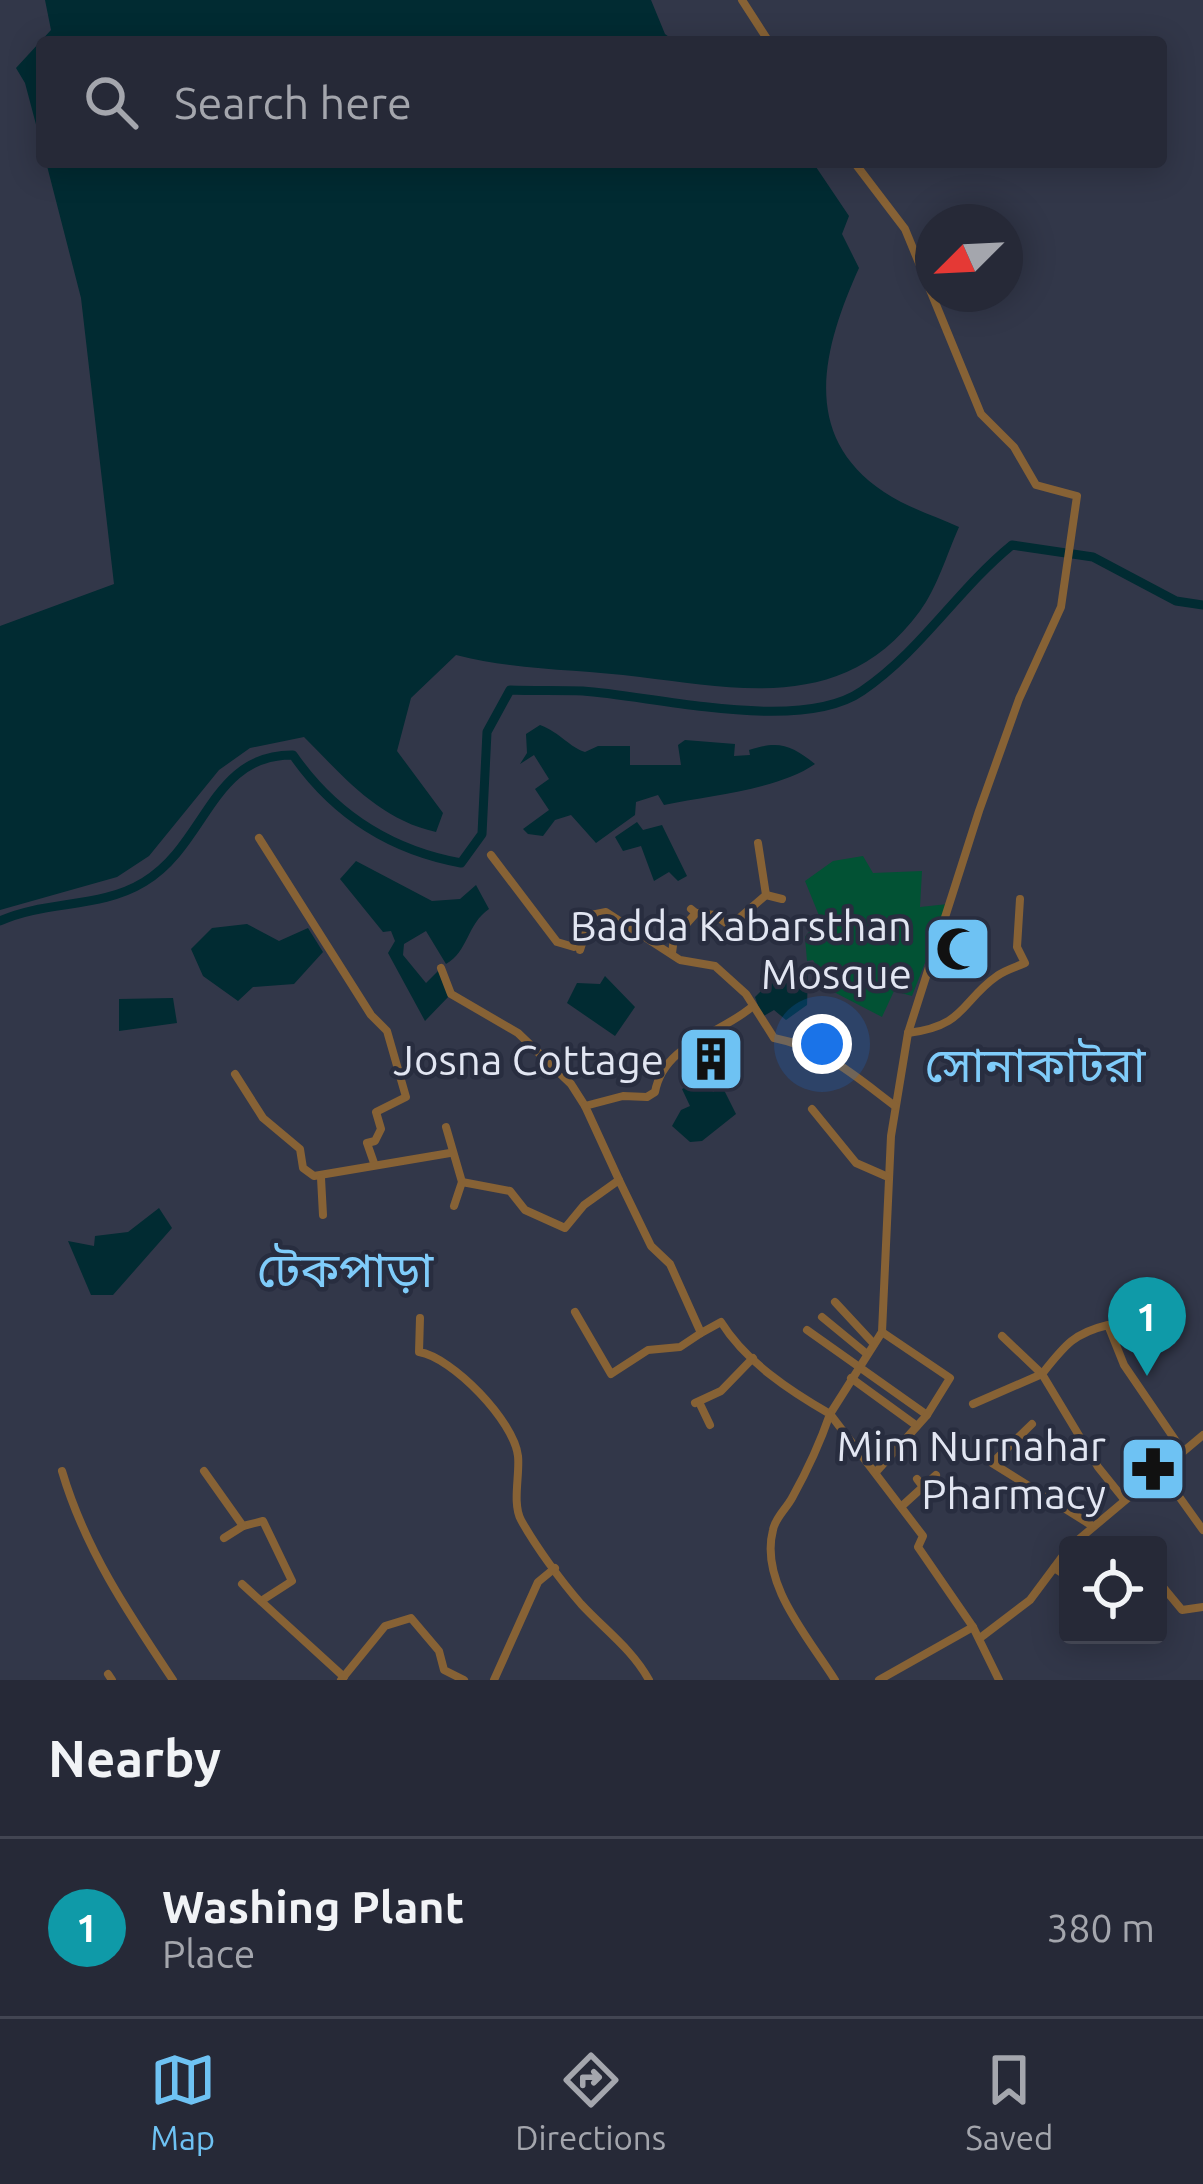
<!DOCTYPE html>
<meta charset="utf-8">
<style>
:root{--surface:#262937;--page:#323542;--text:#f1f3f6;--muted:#a4a6ad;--line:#424552;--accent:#6ec2f3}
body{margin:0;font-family:Ubuntu,"Noto Sans Bengali",sans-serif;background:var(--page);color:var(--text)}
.controls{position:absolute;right:36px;bottom:36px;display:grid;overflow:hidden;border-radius:12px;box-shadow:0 6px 30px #0003}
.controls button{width:108px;height:108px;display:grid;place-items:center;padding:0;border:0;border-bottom:3px solid var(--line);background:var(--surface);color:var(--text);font:60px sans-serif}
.compass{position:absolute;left:915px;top:204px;width:108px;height:108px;border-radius:50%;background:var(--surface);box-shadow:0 6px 30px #0003;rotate:246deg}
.you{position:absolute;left:822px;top:1044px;width:42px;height:42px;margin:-30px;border:9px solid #fff;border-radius:50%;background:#1a73e8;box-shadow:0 0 0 18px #1a73e833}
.badge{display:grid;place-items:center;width:78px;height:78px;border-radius:50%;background:var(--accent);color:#fff;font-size:39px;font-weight:700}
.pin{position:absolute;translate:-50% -99px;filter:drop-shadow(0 3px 6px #0008)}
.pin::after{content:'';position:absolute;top:63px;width:42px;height:36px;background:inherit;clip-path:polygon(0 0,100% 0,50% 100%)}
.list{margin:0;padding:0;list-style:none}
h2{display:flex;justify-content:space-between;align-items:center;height:156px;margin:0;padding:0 48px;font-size:51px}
h2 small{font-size:39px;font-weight:400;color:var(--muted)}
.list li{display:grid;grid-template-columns:78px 1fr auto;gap:36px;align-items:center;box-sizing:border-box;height:180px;padding:0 48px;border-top:3px solid var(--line)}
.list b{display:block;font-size:45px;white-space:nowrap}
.list p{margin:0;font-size:39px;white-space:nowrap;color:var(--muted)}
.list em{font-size:39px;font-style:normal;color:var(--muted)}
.icon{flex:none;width:66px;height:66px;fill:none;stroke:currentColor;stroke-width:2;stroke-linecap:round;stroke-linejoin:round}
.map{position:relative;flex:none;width:1203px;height:1680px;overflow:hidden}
.search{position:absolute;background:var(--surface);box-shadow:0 6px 30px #0003;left:36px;right:36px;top:36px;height:132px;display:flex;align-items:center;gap:30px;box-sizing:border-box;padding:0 42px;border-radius:12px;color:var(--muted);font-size:45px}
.sheet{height:336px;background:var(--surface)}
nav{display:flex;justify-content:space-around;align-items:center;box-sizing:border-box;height:168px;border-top:3px solid var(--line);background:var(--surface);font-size:33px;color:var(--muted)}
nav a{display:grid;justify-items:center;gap:6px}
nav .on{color:var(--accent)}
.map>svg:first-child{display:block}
.green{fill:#025234}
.water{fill:#012b32}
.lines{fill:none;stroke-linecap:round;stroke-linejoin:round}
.canal{stroke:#012b32;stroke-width:9}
.street{stroke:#876235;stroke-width:8}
.labels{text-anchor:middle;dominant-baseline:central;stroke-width:9;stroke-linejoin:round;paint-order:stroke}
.poi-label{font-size:42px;fill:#e2e6f2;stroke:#282d3f;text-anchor:end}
.quarter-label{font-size:48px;fill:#7fccfa;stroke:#282d3f}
</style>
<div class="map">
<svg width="1203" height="1680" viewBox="0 0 1203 1680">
<rect width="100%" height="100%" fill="#323749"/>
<!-- green -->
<polygon class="green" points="863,856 873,873 922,871 920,907 948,904 912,996 894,991 882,1017 832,991 813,960 807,961 805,937 820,918 805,881 833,861"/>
<!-- water -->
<g class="water">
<polygon points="45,0 651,0 665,34 676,42 42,42 42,147 25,83 16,68 51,30"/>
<path d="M46,162L814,164L849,216L842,234L859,268C824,346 798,435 884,492C906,507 935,516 959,527C947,554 937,588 920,611C847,711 745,690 640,677C577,669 519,671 456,655L411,698L397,751L443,813L436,832C378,819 344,777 304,737L250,748L219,770L149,856L117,877L0,910V626L114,584L81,298Z"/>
<path d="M540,725C561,733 569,747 585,752L598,746H630V765H681L678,745L685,740L735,744L734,756L750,755L749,750C779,740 791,745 815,764C777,790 711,795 664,805L658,795L636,802L635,815L596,843L571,815L555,820L543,836L528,834L523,829L549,810L535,789L549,779L534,755L520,764L527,753L526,734Z"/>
<polygon points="637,822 643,830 662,825 687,876 678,881 669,872 654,881 641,846 623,851 615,837"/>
<path d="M356,861L432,901L460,899L476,885L489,909C467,924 468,952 446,964L426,931L404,944L403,955L426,983L441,968L451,994L425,1021L388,953L395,941L391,931L383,932L340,879Z"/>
<polygon points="247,924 279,941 308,928 323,952 294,984 253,987 238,1001 203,976 191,949 212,928"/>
<polygon points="773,969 808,973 807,1005 786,1020 774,1010 762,1017 755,997 762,990 760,976"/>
<polygon points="605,976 635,1007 615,1036 567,1003 577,983 600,984"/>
<polygon points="173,998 177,1023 119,1031 119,999"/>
<polygon points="707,1077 713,1092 722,1086 736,1114 702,1141 690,1142 672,1126 681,1110 690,1106 682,1089"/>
<polygon points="159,1208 172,1228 113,1295 91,1295 68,1241 94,1246 95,1236 128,1232"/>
</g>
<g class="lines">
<!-- canal -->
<path class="canal" d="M0,921C46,900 100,909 144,882C207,844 211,754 293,755C334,814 390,850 461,863L482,834L487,732L510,690C534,691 559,690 583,691C655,696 800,734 862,691C921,651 957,590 1012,545L1093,557L1176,601L1203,605"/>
<!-- street -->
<g class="street">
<polyline points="742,0 769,42"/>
<polyline points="854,162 905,229 981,414 1014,447 1036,485 1077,496 1061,607 1019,699 979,811 908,1033 891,1136 882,1332 830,1414 923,1536 918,1547 973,1627 999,1680"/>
<polyline points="259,838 371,1015 387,1031 406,1097 376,1112 381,1129 375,1141 367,1143 374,1163"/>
<polyline points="491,855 557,942 574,947 583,939"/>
<polyline points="766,895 782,899"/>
<polyline points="696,913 715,915 730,926 766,895 758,843"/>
<path d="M580,950L591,915L606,912L680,960L715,966L746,994L774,1038C825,1048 855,1076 895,1106"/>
<polyline points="672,953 674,938 696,913 691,909"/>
<polyline points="441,968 451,994 518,1033 571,1084 585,1106"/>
<path d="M908,1033C966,1026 961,1001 997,976C1005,970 1016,967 1025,963L1017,947L1020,899"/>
<polyline points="688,1045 697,1067"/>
<polyline points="235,1074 263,1118 300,1149 303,1168 314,1176 450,1153"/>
<polyline points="812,1109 856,1163 888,1177"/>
<polyline points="446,1127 462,1182"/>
<polyline points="321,1178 323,1215"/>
<path d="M619,1180L585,1106L623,1096L647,1097L655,1092C664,1043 720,1035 753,1006"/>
<path d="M454,1206L462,1182L510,1191L525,1210L565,1228L584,1205L619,1180L651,1246L670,1264L701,1333L721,1322C746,1362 790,1391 830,1414C820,1443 807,1471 792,1498C786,1509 775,1518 773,1530C759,1583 809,1638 835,1680"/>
<polyline points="835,1302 874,1344"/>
<polyline points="575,1312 611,1374 648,1350 680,1347 701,1333"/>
<polyline points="822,1317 867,1354"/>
<path d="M420,1318L419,1352C452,1357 514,1421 518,1456C520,1475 512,1503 521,1520C536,1547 561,1581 581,1604C605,1630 632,1649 649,1680"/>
<polyline points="807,1330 927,1415"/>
<polyline points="851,1378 917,1426"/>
<polyline points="699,1402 710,1425"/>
<polyline points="695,1403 721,1391 753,1358"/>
<polyline points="973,1404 1042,1374 1002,1336"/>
<polyline points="1032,1424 992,1463 1091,1525"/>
<polyline points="1160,1470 1203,1530"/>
<path d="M62,1471C85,1549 128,1613 173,1680"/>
<polyline points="204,1471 243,1526 263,1521 292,1581 261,1601"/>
<polyline points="876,1472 927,1415 950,1378 882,1332"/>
<polyline points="917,1479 924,1488"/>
<path d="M1123,1498L1098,1467L1042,1374C1065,1345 1074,1333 1108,1325L1124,1365L1182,1450"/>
<polyline points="902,1506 936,1475"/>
<polyline points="224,1538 243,1526"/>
<polyline points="1072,1545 1203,1435"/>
<polyline points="1054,1568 1068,1577"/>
<polyline points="1158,1581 1182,1610 1203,1607"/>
<polyline points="242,1584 344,1677"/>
<polyline points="980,1638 1030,1600 1068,1549"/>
<polyline points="108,1674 112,1680"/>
<polyline points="341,1680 385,1626 411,1618 439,1651 444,1670 464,1680"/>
<polyline points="494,1680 538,1582 555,1568"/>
<polyline points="879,1680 973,1627"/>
</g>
</g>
<!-- icons -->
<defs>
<symbol id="mosque-square" viewBox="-11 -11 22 22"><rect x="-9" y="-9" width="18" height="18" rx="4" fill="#6ec2f3" stroke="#282d3f"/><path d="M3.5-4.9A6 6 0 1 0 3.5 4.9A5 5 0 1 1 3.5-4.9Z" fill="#111"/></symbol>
<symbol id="building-square" viewBox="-11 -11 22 22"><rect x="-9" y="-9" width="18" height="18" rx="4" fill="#6ec2f3" stroke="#282d3f"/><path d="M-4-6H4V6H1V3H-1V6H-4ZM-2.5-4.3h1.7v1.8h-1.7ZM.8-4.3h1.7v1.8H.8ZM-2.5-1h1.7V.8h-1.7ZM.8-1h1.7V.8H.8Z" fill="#111"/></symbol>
<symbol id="pharmacy-square" viewBox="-11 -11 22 22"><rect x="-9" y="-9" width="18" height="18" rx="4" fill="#6ec2f3" stroke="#282d3f"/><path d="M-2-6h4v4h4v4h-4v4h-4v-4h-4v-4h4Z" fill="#111"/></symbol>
</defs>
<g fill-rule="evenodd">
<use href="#mosque-square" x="920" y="911" width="76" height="76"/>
<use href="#building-square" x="673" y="1021" width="76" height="76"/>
<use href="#pharmacy-square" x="1115" y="1431" width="76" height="76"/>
</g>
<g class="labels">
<!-- poi labels -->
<g class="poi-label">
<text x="912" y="925">Badda Kabarsthan<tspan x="912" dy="48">Mosque</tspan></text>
<text x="664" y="1059">Josna Cottage</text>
<text x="1106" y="1445">Mim Nurnahar<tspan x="1106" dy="48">Pharmacy</tspan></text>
</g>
<!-- quarter labels -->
<g class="quarter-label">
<text x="1035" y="1064">সোনাকাটরা</text>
<text x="345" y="1269">টেকপাড়া</text>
</g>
</g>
</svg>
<div class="controls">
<button><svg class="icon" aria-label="locate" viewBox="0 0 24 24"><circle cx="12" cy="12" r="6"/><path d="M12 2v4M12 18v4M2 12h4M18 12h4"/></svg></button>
</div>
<svg class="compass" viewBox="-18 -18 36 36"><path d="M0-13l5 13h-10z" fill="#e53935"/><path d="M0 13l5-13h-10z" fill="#a4a6ad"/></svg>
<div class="you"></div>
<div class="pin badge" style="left:1147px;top:1376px;background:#0f9aa8">1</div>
<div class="search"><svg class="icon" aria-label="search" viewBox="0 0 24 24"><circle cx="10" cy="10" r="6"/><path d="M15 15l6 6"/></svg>Search here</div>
</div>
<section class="sheet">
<h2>Nearby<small></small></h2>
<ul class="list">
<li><span class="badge" style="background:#0f9aa8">1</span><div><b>Washing Plant</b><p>Place</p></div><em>380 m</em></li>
</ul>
</section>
<nav>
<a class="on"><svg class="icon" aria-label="map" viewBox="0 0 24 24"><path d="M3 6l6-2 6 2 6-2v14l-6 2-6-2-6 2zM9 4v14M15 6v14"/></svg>Map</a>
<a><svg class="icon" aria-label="directions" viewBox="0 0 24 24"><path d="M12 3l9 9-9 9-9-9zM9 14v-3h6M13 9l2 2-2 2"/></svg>Directions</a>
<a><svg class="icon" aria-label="saved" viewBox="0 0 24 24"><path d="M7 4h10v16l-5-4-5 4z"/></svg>Saved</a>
</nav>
